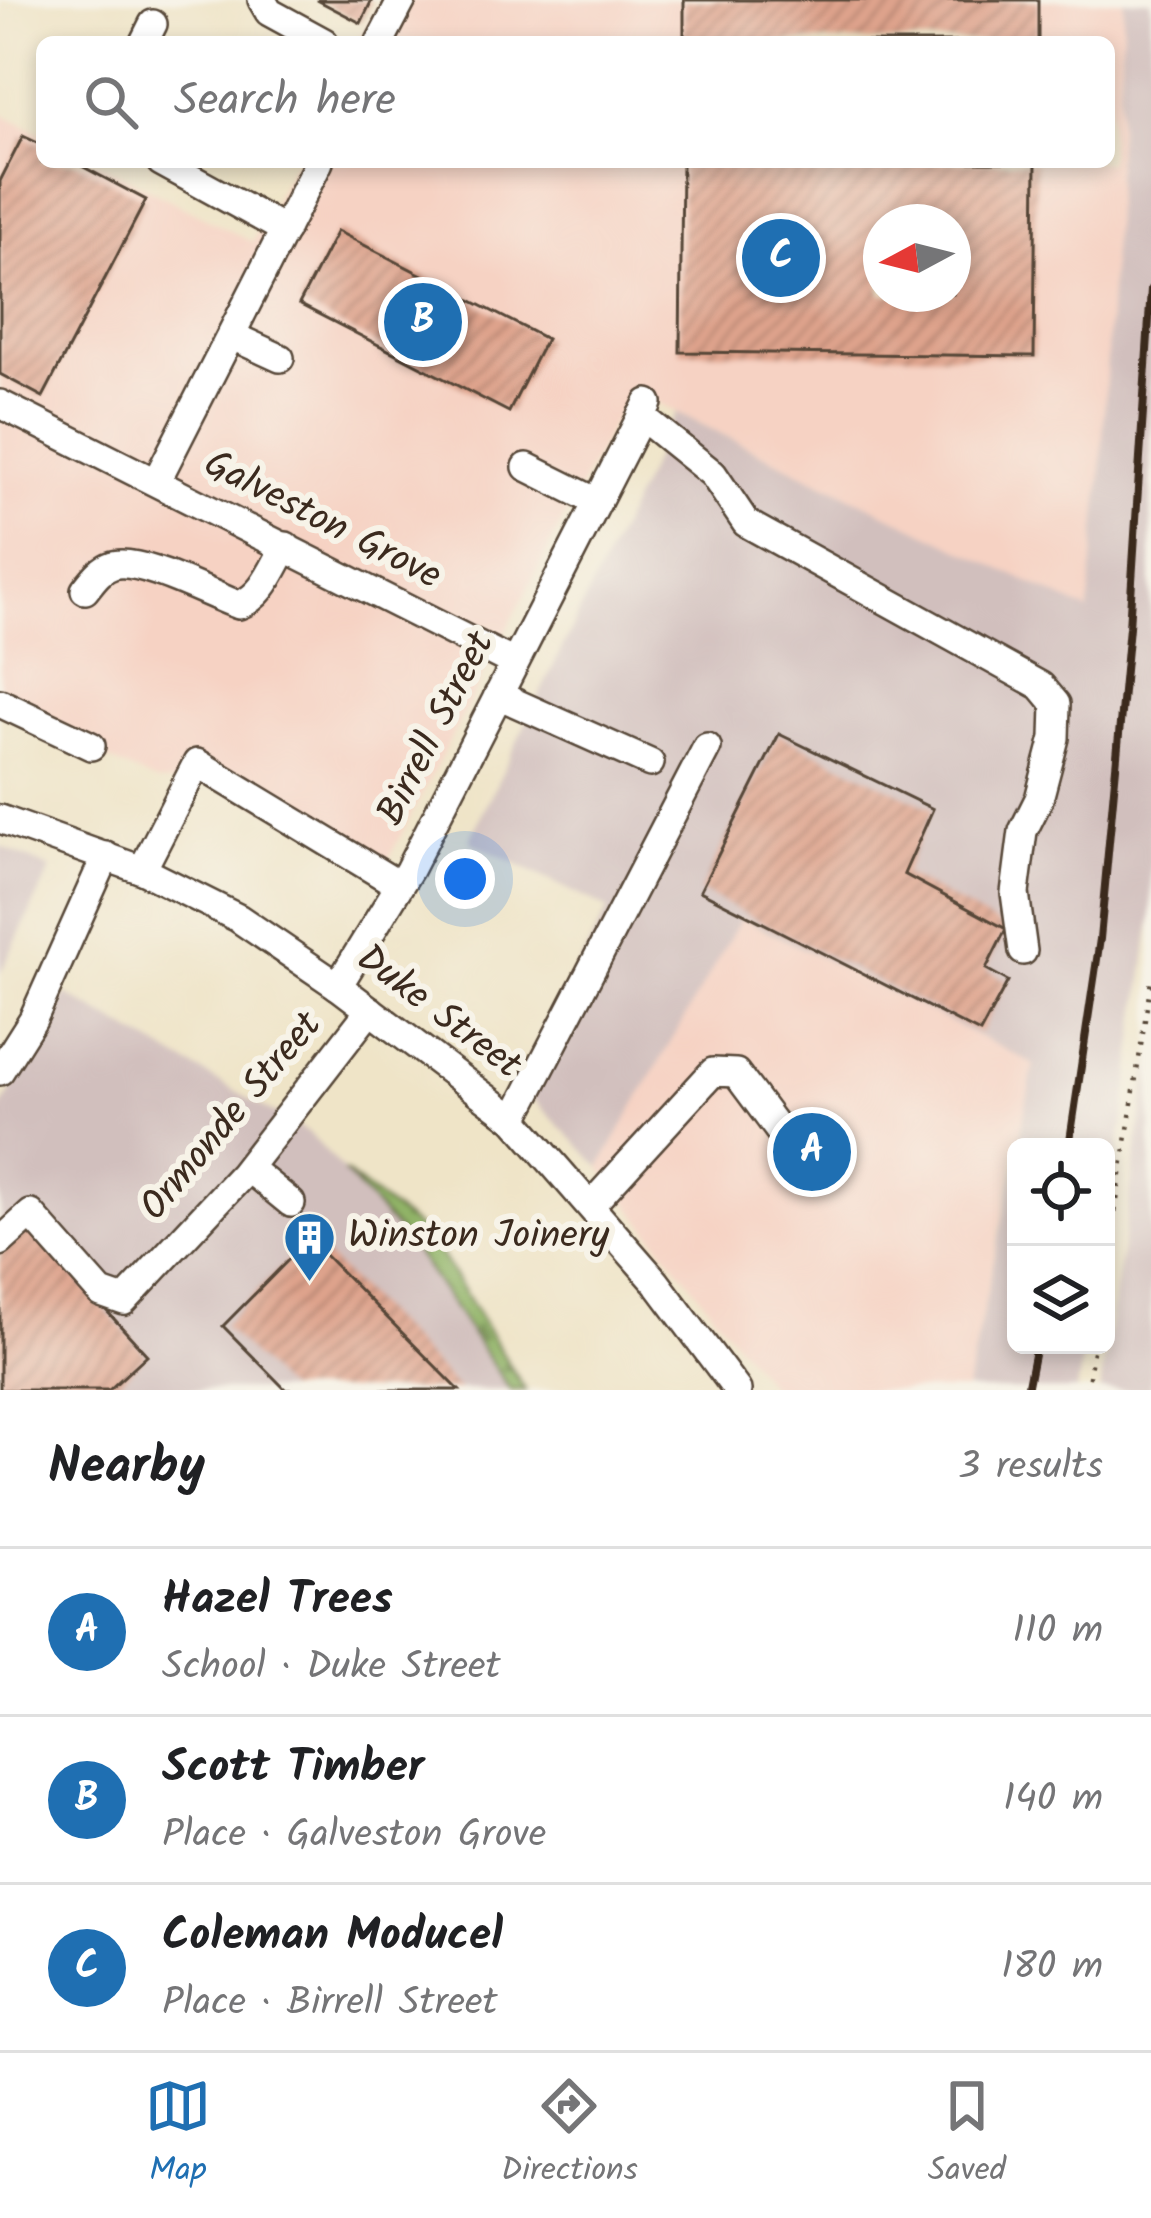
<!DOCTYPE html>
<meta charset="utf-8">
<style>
:root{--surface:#fff;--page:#f2f2f2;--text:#202124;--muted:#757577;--line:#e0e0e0;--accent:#1f6fb2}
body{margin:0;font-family:Kalam,sans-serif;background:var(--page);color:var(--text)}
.controls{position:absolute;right:36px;bottom:36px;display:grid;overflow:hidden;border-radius:18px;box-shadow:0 6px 18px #0003}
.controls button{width:108px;height:108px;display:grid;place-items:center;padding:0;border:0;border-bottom:3px solid var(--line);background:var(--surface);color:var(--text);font:60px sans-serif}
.compass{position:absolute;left:863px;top:204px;width:108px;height:108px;border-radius:50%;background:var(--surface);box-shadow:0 6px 18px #0003;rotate:263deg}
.you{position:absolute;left:465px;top:879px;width:42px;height:42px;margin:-30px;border:9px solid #fff;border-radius:50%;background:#1a73e8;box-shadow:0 0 0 18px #1a73e833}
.badge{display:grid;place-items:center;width:78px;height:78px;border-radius:50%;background:var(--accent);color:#fff;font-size:39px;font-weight:700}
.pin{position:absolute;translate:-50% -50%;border:6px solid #fff;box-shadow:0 3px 12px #0006}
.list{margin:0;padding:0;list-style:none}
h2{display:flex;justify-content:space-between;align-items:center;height:156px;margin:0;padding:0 48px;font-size:51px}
h2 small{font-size:39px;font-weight:400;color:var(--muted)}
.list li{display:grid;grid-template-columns:78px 1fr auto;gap:36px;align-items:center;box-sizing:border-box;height:168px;padding:0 48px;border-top:3px solid var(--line)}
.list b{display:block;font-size:45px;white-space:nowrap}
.list p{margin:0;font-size:39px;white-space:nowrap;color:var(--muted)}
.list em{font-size:39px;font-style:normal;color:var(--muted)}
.icon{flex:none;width:66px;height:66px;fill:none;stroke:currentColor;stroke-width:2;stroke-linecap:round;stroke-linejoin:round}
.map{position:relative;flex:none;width:1151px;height:1390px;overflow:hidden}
.search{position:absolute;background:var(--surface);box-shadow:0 6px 18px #0003;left:36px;right:36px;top:36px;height:132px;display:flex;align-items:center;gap:30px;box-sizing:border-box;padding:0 42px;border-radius:18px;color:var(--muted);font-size:45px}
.sheet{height:660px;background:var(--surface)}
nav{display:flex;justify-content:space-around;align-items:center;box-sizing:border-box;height:168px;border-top:3px solid var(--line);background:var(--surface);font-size:33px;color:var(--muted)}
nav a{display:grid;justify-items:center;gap:6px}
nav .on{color:var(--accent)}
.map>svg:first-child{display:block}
.built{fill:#f6d2c3;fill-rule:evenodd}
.industrial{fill:#d1bfbd}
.forest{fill:url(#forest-firs);stroke:#666f43;stroke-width:3}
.building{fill:url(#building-hatch);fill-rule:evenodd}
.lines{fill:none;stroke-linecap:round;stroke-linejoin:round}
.minor-casing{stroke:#564637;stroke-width:32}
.path{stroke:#564637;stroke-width:4.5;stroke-dasharray:3 9;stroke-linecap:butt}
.minor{stroke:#fff;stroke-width:27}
.rail{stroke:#3b2a1e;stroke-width:8}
.labels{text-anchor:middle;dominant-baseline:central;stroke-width:12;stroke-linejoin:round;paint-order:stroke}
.street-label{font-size:39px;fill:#3b2a1e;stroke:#f7f3e8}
.poi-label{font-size:39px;fill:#3b2a1e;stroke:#f7f3e8;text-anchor:start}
</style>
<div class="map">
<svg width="1151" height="1390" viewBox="0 0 1151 1390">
<defs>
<pattern id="forest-firs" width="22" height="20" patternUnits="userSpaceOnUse" patternTransform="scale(3)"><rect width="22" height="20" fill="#91b468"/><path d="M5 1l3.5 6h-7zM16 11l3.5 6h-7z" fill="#789355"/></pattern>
<pattern id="building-hatch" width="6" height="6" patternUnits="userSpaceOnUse" patternTransform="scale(3)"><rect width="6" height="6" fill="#dea38c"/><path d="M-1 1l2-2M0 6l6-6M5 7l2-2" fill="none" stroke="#b58572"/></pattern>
</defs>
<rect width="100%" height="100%" fill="#f7f3e8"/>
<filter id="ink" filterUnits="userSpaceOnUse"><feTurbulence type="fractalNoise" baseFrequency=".00833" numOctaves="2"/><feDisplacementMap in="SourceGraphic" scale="24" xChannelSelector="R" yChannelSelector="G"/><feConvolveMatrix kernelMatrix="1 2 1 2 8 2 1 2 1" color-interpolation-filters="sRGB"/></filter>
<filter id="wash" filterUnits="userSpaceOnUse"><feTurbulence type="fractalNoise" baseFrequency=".004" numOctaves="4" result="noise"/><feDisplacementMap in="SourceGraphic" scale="48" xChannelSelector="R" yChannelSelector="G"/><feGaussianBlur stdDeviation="2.7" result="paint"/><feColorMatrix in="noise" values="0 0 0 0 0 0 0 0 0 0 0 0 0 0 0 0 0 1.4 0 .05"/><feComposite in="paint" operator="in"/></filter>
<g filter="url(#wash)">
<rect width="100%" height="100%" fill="#efe4c7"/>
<!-- built -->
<g class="built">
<path d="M380,0H1124L1101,478L1088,612L650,399L632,386L387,862L212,784L156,782L0,709V113L42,134V162H96L252,242L295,162H1109V42H358ZM881,222H953V294H881Z"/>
<polygon points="740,918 1035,1064 966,1390 773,1390 600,1167"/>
</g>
<!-- industrial -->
<g class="industrial">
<polygon points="1124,0 1151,0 1151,919 1127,1100 1106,1223 1106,1147 1018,1147 1034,1064 741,918 600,1167 517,1083 608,909 469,841 676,412 1088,611 1101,478"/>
<polygon points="0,846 51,869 0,974"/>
<polygon points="66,994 310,1134 409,1243 510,1390 0,1390 0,1110"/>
<polygon points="1151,1056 1151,1390 1100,1390"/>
<polygon points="1016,1158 1016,1345 1085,1345 1077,1390 966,1390"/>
</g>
<!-- forest -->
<polygon class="forest" points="344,1172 430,1237 525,1390 510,1390 409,1243"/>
<g id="blocks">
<!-- building -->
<g class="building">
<polygon points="317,0 372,0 361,23"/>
<rect x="684" y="0" width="354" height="42"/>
<polygon points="23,136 42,145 42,162 74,162 146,200 43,397 0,374 0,181"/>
<path d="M682,162H1036L1034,356L680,352ZM881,222H953V294H881Z"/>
<polygon points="337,231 546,339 509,412 299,304"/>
<polygon points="779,734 933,809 904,874 1006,929 986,969 1008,981 980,1033 700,891"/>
<polygon points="28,1225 147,1355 109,1390 0,1390 0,1251"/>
<polygon points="309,1239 459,1390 286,1390 223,1326"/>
</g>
</g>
</g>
<g filter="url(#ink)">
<use href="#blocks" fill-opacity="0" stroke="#564637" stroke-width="3"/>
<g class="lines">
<defs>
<g id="minor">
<polyline points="262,0 269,12 324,42"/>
<polyline points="144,42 153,24"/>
<polyline points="380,42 402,0"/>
<polyline points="161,162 285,230"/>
<polyline points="232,336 280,358"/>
<polyline points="0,404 514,663"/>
<polyline points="641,416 713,474 746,523 1041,686 1056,704 1055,738 1039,799 1023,831 1015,893 1023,951"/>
<polyline points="527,467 595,501"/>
<polyline points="157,480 319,162"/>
<path d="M85,590C93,580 100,569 113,565C140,557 210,595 239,605C264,596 273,567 286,546"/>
<polyline points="498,695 650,763"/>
<polyline points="0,703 91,746"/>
<polyline points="0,819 142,870 238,918 338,986 514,1119 656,1282 737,1390"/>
<polyline points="142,870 197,763 399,885"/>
<polyline points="338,986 409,870 648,403"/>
<polyline points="0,1071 33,1019 106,856"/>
<polyline points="514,1119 707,747"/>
<polyline points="248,1168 291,1203"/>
<polyline points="592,1204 713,1072 736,1073 810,1172"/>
<polyline points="0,1242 31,1214 101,1293 124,1301 242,1175 370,1010"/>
</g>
</defs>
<!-- minor casing -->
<use href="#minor" class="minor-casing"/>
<!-- path -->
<g class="path">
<polyline points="1106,1271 1151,981"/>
<polyline points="1087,1390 1094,1345"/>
</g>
<!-- minor -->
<use href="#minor" class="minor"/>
<!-- rail -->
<g class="rail">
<polyline points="1069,1147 1100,939 1129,627 1151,289"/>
<polyline points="1027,1390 1036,1345"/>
</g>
</g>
</g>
<!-- icons -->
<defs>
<symbol id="building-pin" viewBox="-11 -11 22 30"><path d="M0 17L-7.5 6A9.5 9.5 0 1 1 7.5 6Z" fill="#1f6fb2" stroke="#f7f3e8"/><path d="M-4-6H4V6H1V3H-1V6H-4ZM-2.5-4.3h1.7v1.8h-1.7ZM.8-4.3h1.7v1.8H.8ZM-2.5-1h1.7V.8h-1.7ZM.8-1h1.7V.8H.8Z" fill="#fff"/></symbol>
</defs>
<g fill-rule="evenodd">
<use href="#building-pin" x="280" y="1208" width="59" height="81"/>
</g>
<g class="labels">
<!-- street labels -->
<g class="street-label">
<text transform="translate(322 521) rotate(27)">Galveston Grove</text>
<text transform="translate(437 729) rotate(-63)">Birrell Street</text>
<text transform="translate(438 1013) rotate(37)">Duke Street</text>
<text transform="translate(232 1117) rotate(-50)">Ormonde Street</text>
</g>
<!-- poi labels -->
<g class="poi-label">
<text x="348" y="1237">Winston Joinery</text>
</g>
</g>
</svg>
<div class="controls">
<button><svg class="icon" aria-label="locate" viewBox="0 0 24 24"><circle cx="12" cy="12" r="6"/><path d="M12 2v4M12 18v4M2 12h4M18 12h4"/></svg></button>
<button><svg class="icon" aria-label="layers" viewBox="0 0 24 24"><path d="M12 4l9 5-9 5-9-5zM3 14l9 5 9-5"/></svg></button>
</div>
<svg class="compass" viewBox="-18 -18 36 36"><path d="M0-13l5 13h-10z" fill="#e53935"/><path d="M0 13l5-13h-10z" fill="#757577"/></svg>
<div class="you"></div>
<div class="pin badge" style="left:812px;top:1152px">A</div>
<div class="pin badge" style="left:423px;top:322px">B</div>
<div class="pin badge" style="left:781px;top:258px">C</div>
<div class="search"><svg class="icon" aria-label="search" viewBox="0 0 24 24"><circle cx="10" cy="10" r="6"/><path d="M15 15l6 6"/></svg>Search here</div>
</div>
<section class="sheet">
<h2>Nearby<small>3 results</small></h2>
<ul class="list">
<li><span class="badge">A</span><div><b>Hazel Trees</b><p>School · Duke Street</p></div><em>110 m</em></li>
<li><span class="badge">B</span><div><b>Scott Timber</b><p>Place · Galveston Grove</p></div><em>140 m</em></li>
<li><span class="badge">C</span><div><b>Coleman Moducel</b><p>Place · Birrell Street</p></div><em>180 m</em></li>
</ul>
</section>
<nav>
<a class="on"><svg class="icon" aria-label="map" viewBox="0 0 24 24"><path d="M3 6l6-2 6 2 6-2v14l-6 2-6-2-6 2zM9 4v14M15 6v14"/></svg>Map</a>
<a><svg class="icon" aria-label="directions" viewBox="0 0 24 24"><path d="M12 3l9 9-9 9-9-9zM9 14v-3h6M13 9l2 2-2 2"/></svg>Directions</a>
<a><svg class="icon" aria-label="saved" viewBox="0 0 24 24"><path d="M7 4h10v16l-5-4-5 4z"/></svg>Saved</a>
</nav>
